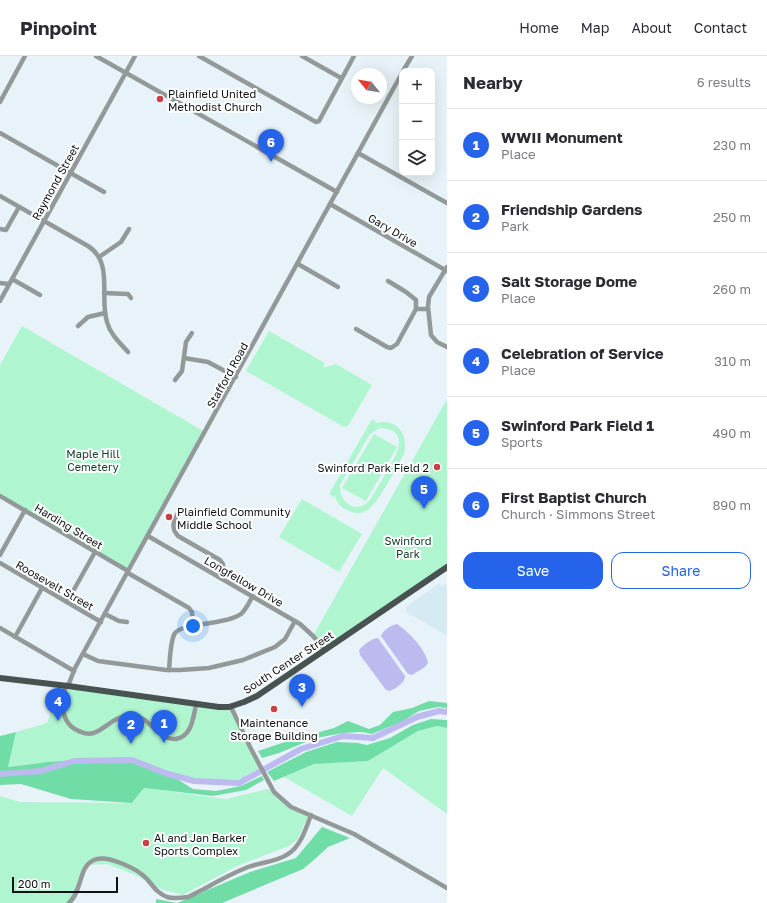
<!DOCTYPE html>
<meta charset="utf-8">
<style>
:root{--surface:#fff;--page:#f2f2f3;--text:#2b2b33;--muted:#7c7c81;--line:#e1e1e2;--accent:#2563eb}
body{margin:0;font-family:"Golos Text",sans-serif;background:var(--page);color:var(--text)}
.controls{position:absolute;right:12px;top:12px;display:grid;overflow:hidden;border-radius:8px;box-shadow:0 4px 16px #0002}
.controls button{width:36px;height:36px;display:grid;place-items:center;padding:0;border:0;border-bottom:1px solid var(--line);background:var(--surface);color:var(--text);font:20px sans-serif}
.compass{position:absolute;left:351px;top:12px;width:36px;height:36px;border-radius:50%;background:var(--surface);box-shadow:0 4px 16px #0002;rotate:300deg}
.scale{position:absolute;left:12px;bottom:10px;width:106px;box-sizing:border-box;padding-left:4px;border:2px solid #0f1315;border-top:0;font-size:11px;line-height:14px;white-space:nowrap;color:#0f1315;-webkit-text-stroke:3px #fefefe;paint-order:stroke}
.you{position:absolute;left:193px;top:570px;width:14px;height:14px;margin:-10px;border:3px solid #fff;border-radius:50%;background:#1a73e8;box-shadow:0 0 0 6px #1a73e833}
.badge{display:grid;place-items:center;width:26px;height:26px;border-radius:50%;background:var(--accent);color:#fff;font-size:13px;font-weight:700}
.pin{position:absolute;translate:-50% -33px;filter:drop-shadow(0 1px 2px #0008)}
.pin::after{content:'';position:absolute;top:21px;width:14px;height:12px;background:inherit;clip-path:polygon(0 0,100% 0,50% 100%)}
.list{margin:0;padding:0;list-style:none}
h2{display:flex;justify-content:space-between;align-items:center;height:52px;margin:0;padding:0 16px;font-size:17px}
h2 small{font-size:13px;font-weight:400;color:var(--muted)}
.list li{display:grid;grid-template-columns:26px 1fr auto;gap:12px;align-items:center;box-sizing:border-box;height:72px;padding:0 16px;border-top:1px solid var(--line)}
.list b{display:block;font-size:15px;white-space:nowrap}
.list p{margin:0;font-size:13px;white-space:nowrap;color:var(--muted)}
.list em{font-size:13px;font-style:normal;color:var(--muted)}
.actions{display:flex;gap:8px;padding:12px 16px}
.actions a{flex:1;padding:9px 0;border:1px solid var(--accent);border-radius:12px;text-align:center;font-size:14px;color:var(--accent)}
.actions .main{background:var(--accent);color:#fff}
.icon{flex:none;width:22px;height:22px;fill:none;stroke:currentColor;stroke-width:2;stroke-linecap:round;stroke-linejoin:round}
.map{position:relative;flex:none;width:447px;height:847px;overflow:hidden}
header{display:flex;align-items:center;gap:24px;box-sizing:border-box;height:56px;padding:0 20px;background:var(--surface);border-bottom:1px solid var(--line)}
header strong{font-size:19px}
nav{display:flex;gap:22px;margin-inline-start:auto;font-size:14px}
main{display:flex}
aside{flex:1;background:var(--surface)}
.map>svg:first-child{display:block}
.built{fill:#d5eaf3}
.green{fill:#aff6d0;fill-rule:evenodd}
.forest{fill:#70dca6}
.water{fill:#bdbaf0}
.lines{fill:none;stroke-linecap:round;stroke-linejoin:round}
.river{stroke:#bdbaf0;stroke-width:6}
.minor{stroke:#939999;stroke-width:4.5}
.major{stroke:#485251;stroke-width:6}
.poi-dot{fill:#cd3e45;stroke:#fefefe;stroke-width:1.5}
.labels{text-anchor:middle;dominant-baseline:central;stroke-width:4;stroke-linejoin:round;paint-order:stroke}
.poi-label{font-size:11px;fill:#0f1315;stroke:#fefefe;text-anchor:start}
.street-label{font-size:11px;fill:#0f1315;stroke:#fefefe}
.park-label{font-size:11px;fill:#13412c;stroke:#fefefe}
</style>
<header>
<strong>Pinpoint</strong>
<nav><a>Home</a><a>Map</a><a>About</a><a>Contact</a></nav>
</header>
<main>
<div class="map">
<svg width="447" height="847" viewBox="0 0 447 847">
<rect width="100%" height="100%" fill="#e7f3f8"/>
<!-- built -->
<polygon class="built" points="440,527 442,530 447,527 447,580 406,556 407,550"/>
<!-- green -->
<g class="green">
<polygon points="22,270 205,376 128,515 0,441 0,309"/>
<polygon points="269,275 325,307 323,312 336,308 372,329 348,370 344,371 246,315"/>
<polygon points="446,345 447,345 447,511 325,594 313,580"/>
<path d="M372,363L377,367C397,362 409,379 404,398C397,410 379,446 369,453C363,458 356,458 349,455C341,452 337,447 335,440L334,441L329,438ZM380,372C413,374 395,401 386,417C381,426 375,435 370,444C356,459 339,447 340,429L370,378Z"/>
<polygon points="374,378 397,391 366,445 342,432"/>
<polygon points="302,443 362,478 339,516 279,481"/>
<polygon points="59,631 231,651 261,711 236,725 194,725 165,717 122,701 82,705 48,706 7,711 16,676 47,667"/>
<polygon points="437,670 447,672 447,758 383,712 352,760 284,721 314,708 368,705 418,675"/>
<polygon points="144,732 226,743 268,733 274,736 291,751 308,760 297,784 289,790 237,810 183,839 163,834 135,819 107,808 88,809 78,835 69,847 0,847 0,740 20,746 133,747"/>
</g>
<!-- forest -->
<g class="forest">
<polygon points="429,645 447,647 447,652 438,651 419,655 403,665 372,678 362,676 343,677 316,682 279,697 262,702 258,695 291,684 334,672 348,665 369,673 380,669 393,656 412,652"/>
<polygon points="431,663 447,664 447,672 437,670 418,675 368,705 314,708 274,725 267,716 306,696 337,686 358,687 367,689 390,682 413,669"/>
<polygon points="16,676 8,711 48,706 124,701 169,718 193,733 216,735 241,730 262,720 264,724 246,734 213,740 144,732 132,747 71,743 21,728 0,729 0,680"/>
<polygon points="322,771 350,782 328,791 315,803 303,813 222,847 156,847 156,843 177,847 250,816 296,802"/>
</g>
<!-- water -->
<g class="water">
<path d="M397,568C408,575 426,594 428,607L425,611L412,619L408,618L381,580C384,573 390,570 397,568Z"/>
<path d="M378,582L405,620C405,627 396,632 390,635L386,634L360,599L359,594C364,589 370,583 378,582Z"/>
</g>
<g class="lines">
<!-- river -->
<polyline class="river" points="0,718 41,715 74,705 132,704 165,717 194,725 239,727 301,693 343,680 373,682 417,661 439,655 447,656"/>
<!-- minor -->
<g class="minor">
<polyline points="96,0 337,136"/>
<polyline points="199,0 316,66 319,65 354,0"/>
<polyline points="302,0 341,22"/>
<polyline points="403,15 412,0"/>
<polyline points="0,46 25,0"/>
<polyline points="0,77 104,136"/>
<polyline points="358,97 447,147"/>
<path d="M0,140L88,190C114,207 99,240 107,266C110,278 120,287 128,296"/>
<polyline points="330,148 447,215"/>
<polyline points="0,173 6,174 19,151"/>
<polyline points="99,201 121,186 129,173"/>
<polyline points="298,208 338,231"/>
<polyline points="447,211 429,241 428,251 431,279 437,286 447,291"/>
<polyline points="12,223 40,239"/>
<polyline points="0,227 9,228"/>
<polyline points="104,237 128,238 131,242"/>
<polyline points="0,245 135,0"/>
<polyline points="416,253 428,253"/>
<polyline points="78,270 88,261 105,257"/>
<polyline points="356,273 387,291 391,292 397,288 416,253 416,244 406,236 388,225"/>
<polyline points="184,302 208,306 236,321"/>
<polyline points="175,324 182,315 186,286 192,277"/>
<polyline points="0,440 128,515"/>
<path d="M179,455C174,464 170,471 178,480L220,504L223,508V514L219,521"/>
<polyline points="148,480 300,568 313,580 325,594"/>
<polyline points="0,499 25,454"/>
<polyline points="0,507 101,566"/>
<polyline points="128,517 189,552 192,556 193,570"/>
<polyline points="67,546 95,496"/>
<polyline points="105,558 119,565 127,566"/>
<polyline points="0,572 74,615"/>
<polyline points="15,581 42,532"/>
<polyline points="83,598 98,605 166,614 180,614 209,612 243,604 275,591 285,583 295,565"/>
<path d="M169,614C170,604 170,585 175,577C182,567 226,569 241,558C246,554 249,546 253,540"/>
<path d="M66,629C61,647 60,669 81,676C86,678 91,679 96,676C107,671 114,661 128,660C147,659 150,672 164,680C167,682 172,683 176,683C192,680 193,662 196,649"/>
<polyline points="68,630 75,612 128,515 402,17"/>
<polyline points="231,651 250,691 274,736 291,751 354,778 447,832"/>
<path d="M69,847C83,834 78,811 94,804C107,798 138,813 147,823C153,830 157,837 167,841C173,843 181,842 188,841C193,839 199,835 204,833C218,825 233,817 248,811C261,806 277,806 288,798C301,790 306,772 311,759"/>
</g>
<!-- major -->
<polyline class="major" points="0,622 68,630 219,651 229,651 244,646 257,640 447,511"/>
</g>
<!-- markers -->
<g class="poi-dot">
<circle cx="160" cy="43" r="4"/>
<circle cx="437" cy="411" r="4"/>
<circle cx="169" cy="461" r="4"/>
<circle cx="274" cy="653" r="4"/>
<circle cx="146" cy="787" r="4"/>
</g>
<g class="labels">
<!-- poi labels -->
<g class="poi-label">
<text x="168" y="37">Plainfield United<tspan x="168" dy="13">Methodist Church</tspan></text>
<text x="429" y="411" text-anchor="end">Swinford Park Field 2</text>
<text x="177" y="455">Plainfield Community<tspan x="177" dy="13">Middle School</tspan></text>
<text x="274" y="666" text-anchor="middle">Maintenance<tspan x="274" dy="13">Storage Building</tspan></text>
<text x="154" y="781">Al and Jan Barker<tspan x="154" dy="13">Sports Complex</tspan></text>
</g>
<!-- street labels -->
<g class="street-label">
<text transform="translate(55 126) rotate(-61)">Raymond Street</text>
<text transform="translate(393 174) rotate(30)">Gary Drive</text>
<text transform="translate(227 319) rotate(-61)">Stafford Road</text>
<text transform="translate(69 470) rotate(31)">Harding Street</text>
<text transform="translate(244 525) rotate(30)">Longfellow Drive</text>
<text transform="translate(55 529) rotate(30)">Roosevelt Street</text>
<text transform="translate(288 606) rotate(-33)">South Center Street</text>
</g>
<!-- park labels -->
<g class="park-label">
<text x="93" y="397">Maple Hill<tspan x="93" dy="13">Cemetery</tspan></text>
<text x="408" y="484">Swinford<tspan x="408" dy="13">Park</tspan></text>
</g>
</g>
</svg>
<div class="controls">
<button>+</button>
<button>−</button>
<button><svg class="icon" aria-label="layers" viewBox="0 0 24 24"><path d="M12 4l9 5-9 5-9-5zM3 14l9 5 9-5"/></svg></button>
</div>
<svg class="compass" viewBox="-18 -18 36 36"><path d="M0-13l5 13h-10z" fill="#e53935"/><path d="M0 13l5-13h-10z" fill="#7c7c81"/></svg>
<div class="scale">200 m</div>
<div class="you"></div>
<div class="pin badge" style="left:164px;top:687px">1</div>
<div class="pin badge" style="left:131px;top:688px">2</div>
<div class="pin badge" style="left:302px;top:651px">3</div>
<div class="pin badge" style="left:58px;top:665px">4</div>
<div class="pin badge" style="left:424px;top:453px">5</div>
<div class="pin badge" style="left:271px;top:106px">6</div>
</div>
<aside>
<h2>Nearby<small>6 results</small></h2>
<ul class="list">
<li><span class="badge">1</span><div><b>WWII Monument</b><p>Place</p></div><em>230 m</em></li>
<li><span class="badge">2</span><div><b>Friendship Gardens</b><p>Park</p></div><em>250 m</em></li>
<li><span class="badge">3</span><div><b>Salt Storage Dome</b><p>Place</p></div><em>260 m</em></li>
<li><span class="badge">4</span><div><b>Celebration of Service</b><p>Place</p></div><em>310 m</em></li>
<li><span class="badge">5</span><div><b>Swinford Park Field 1</b><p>Sports</p></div><em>490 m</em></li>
<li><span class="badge">6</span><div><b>First Baptist Church</b><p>Church · Simmons Street</p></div><em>890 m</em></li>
</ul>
<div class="actions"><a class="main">Save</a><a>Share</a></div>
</aside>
</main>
